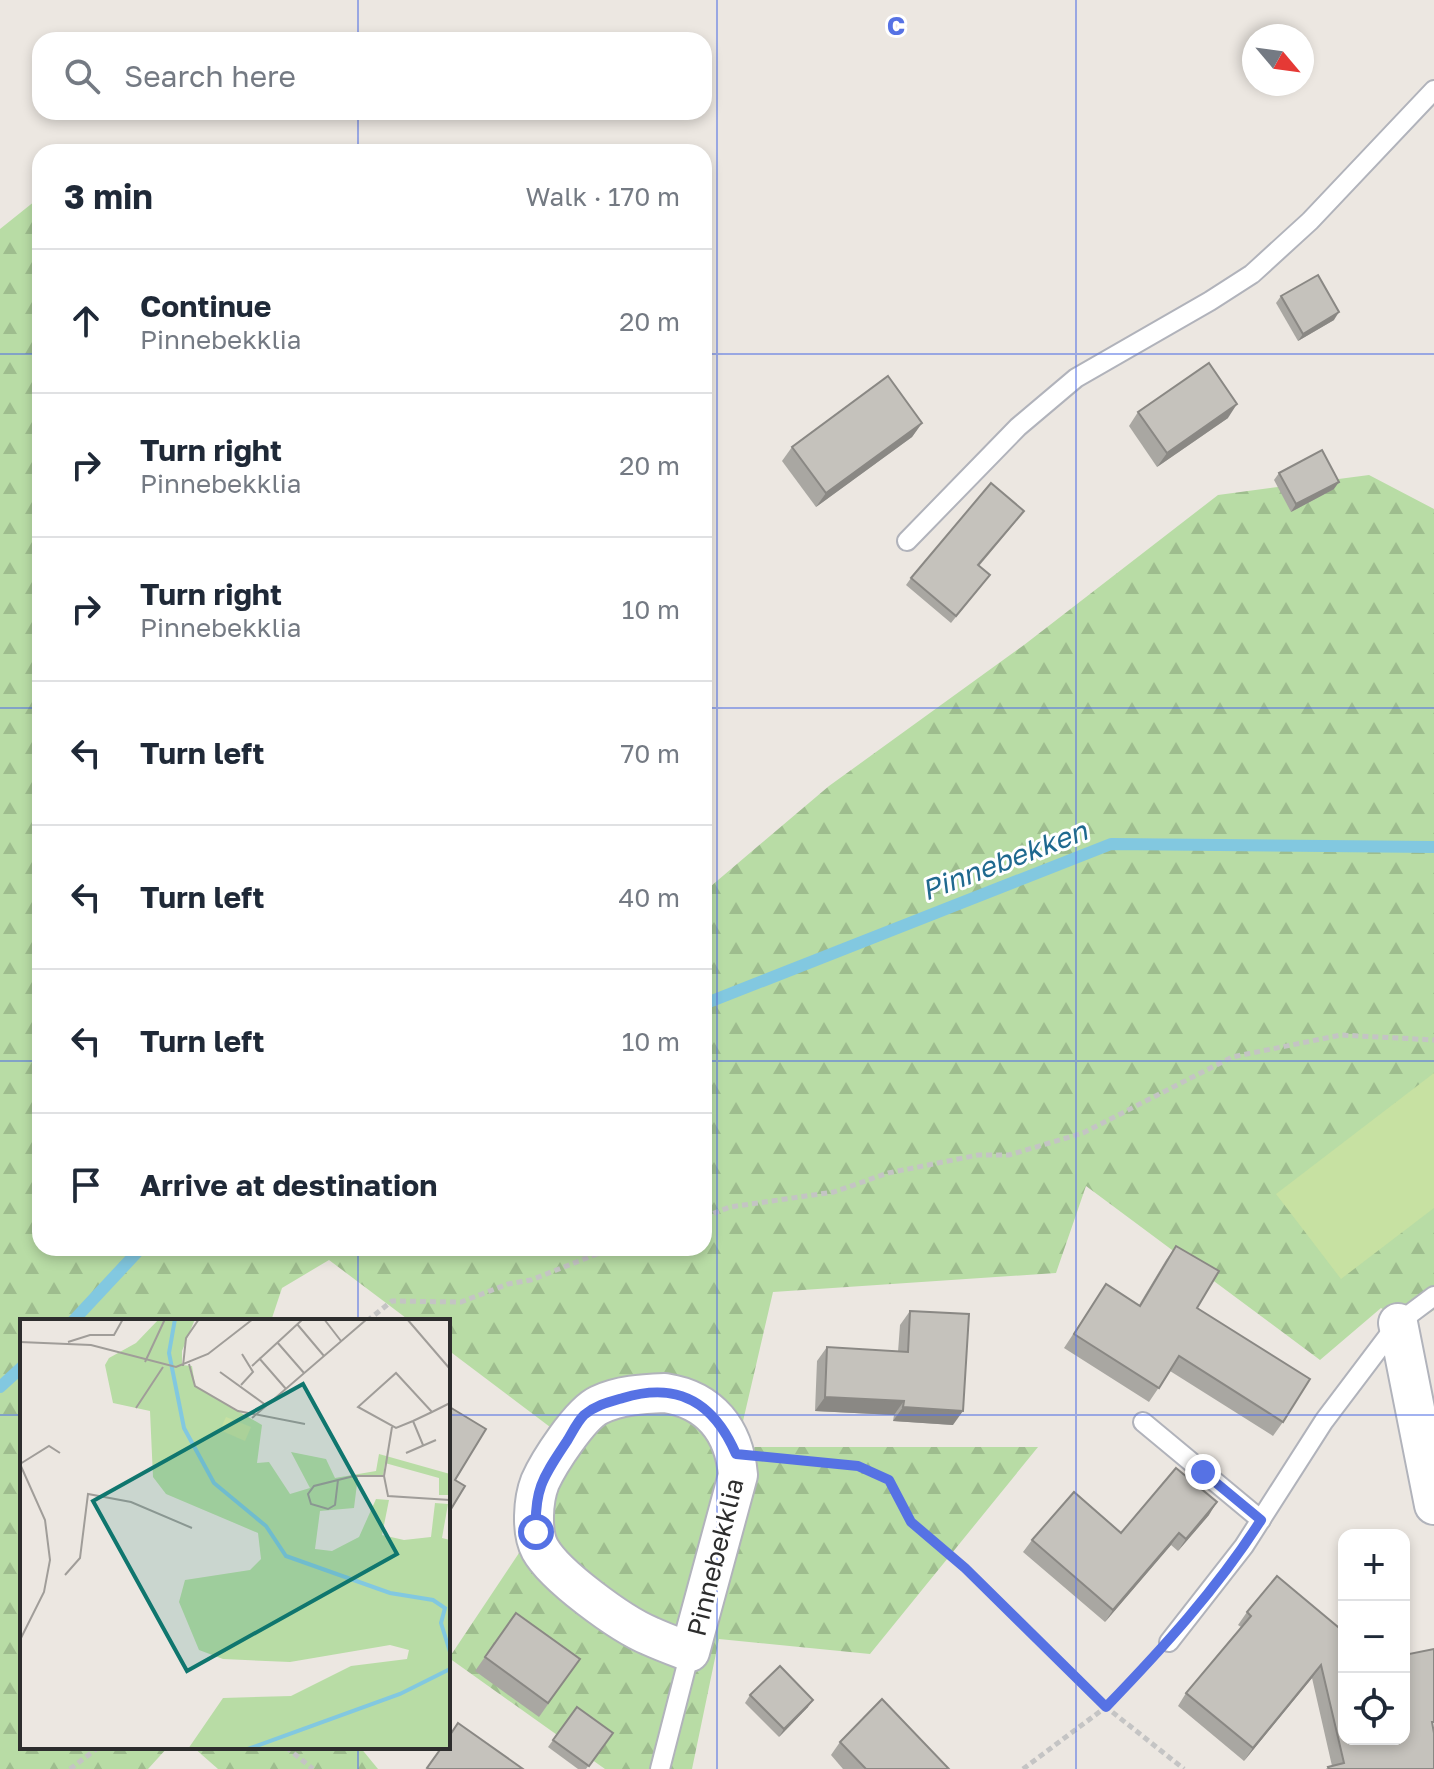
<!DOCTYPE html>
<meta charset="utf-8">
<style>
:root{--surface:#fff;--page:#f2f2f3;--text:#1f2937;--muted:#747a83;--line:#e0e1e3}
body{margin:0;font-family:"Golos Text",sans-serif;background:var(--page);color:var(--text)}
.controls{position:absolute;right:24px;bottom:24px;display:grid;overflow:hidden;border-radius:16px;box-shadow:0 4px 12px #0003}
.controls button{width:72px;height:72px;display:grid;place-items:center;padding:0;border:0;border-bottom:2px solid var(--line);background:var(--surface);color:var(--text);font:40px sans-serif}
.compass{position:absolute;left:1242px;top:24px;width:72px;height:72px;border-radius:50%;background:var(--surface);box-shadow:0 4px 12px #0003;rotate:119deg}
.stop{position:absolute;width:24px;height:24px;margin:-18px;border:6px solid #5672e4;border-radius:50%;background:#fff}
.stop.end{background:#5672e4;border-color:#fff;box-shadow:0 2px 8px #0008}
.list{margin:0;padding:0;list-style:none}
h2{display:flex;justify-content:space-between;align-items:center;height:104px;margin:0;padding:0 32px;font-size:34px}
h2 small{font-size:26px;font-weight:400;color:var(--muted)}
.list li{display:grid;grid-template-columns:52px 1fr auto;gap:24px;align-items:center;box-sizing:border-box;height:144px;padding:0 32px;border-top:2px solid var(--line)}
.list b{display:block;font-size:30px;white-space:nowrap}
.list p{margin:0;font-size:26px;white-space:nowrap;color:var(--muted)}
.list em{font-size:26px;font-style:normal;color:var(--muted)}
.icon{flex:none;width:44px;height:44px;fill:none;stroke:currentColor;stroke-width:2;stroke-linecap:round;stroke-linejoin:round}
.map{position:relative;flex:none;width:1434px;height:1769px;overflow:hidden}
.search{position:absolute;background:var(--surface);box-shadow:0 4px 12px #0003;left:32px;top:32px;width:680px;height:88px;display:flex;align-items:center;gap:20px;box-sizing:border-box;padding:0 28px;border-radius:24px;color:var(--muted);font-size:30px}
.panel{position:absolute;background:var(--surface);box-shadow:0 4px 12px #0003;left:32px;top:144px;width:680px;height:1112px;border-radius:24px}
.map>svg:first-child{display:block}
.forest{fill:url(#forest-firs)}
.pitch{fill:#c7e1a2}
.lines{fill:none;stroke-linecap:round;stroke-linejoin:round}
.stream{stroke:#82c8e0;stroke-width:12}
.service-casing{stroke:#b1b3bb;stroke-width:22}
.minor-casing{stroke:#b1b3bb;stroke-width:42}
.path{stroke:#c4c4c4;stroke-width:5;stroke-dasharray:6 4;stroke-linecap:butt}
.service{stroke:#fff;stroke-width:18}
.minor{stroke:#fff;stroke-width:38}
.wall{fill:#a9a7a2}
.shaded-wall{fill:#8a8884}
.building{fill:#c5c2bc;stroke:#8a8884;stroke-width:2}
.route{stroke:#5672e4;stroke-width:10}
.grid{fill:none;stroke:#5672e4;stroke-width:2;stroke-opacity:0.55}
.labels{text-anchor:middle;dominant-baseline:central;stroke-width:6;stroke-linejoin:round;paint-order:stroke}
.street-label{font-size:26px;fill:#2d2d2d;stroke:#fff}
.water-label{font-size:28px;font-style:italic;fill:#1f698f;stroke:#fff}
.inset-river{fill:none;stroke:#82c8e0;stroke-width:4}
.inset-road{fill:none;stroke:#a09d99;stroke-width:2}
.view{fill:#0f766e;fill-opacity:0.15;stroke:#0f766e;stroke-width:4}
.inset-edge{fill:none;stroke:#2d2d2d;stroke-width:4}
.grid-label{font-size:26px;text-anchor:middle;font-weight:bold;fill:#5672e4;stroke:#fff;stroke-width:6;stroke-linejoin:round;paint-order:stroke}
</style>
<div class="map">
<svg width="1434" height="1769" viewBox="0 0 1434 1769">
<defs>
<pattern id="forest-firs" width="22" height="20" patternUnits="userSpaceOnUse" patternTransform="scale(2)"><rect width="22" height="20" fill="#b8dca5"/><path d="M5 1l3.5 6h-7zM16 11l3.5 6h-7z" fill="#9ebd8e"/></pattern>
</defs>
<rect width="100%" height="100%" fill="#ece7e1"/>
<!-- forest -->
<g class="forest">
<polygon points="40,197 40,1248 704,1248 704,892 829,786 1024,645 1218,495 1369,475 1434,509 1434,1310 1410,1326 1381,1308 1320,1360 1086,1186 1056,1273 773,1292 737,1447 1038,1447 870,1654 719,1639 692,1769 605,1769 449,1658 533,1532 554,1430 448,1350 448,1321 410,1321 329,1260 282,1288 271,1321 22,1321 22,1747 168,1747 148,1769 0,1769 0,229"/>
<polygon points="193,1747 360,1747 378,1769 218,1769"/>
</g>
<!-- pitch -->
<polygon class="pitch" points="1434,1073 1434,1208 1341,1279 1276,1194"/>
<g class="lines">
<!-- stream -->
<g class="stream">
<polyline points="704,1004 1111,844 1434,847"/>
<polyline points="73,1321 141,1248"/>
<polyline points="0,1387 22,1367"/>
</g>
<defs>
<g id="service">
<polyline points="907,541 1018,427 1076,378 1210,301 1252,274 1310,221 1434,90"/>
<polyline points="1143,1422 1261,1520"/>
<polyline points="1169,1642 1244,1546 1324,1421 1398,1323 1434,1296"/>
<polyline points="660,1769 690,1652"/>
</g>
<g id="minor">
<polyline points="1398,1323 1434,1505"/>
<path d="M665,1393C710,1400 734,1430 738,1475L690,1652C677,1647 663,1642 650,1636C621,1624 555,1576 540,1549C531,1532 533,1500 540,1482C549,1462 580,1414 599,1405C620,1395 643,1394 665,1393Z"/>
</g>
</defs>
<!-- service casing -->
<use href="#service" class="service-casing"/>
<!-- minor casing -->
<use href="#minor" class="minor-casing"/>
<!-- path -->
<g class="path">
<polyline points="704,1217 730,1207 834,1192 888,1173 978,1155 1009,1155 1083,1133 1232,1057 1341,1035 1434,1040"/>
<polyline points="367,1321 392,1301 461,1302 508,1284 531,1280 607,1250 620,1248"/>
<polyline points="777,1458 858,1466 889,1480 911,1522 965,1568 1106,1707 1184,1769"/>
<polyline points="286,1747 313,1769"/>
<polyline points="70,1769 99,1747"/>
<polyline points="1023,1769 1106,1707 1150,1661"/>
</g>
<!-- service -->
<use href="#service" class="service"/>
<!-- minor -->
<use href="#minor" class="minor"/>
</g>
<!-- wall -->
<g class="wall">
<polygon points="1281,296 1334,320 1298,341 1276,303"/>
<polygon points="1138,412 1228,418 1157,467 1129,426"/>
<polygon points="922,423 912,437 816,507 782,461 792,447"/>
<polygon points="1279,473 1334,489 1291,512 1274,480"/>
<polygon points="1019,518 979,566 990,575 951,623 906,585 911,578"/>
<polygon points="1176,1246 1197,1308 1283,1422 1273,1436 1170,1371 1149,1402 1064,1348 1106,1284 1139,1305 1166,1260"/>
<polygon points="910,1311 953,1425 893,1421 894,1415 815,1411 817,1361 827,1347 898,1352 900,1325"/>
<polygon points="1209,1515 1178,1551 1171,1545 1105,1622 1023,1552 1032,1540 1121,1533"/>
<polygon points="1277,1576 1434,1769 1326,1769 1328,1767 1332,1766 1312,1678 1244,1761 1178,1706 1186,1693 1241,1627 1238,1625 1247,1612"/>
<polygon points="516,1613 580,1659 539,1717 475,1671"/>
<polygon points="750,1695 808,1707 779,1737 745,1703"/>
<polygon points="577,1707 613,1733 586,1769 578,1769 548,1747"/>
<polygon points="840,1742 949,1769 843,1769 831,1755"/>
</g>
<!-- shaded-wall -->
<g class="shaded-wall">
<polygon points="1339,312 1334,320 1298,341 1303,334"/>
<polygon points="1237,404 1228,418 1157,467 1167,453"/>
<polygon points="922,423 912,437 816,507 826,493"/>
<polygon points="1339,482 1334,489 1291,512 1296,504"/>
<polygon points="825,1397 904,1401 894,1415 815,1411"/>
<polygon points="903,1407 963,1411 953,1425 893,1421"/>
<polygon points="1217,1502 1209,1515 1178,1551 1186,1539"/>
<polygon points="1179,1533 1171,1545 1105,1622 1113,1610"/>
<polygon points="1321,1665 1312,1678 1244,1761 1253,1748"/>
<polygon points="813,1700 808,1707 779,1737 784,1729"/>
</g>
<!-- building -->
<g class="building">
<polygon points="1318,275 1339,312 1303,334 1281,296"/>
<polygon points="1209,363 1237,404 1167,453 1138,412"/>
<polygon points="888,376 922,423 826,493 792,447"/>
<polygon points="1322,450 1339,482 1296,504 1279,473"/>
<polygon points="991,483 1024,511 978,565 990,575 956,616 911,578"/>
<polygon points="1176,1246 1219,1271 1197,1308 1310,1379 1283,1422 1179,1356 1159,1388 1074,1334 1106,1284 1140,1306"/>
<polygon points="910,1311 969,1314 963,1411 903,1407 904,1401 825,1397 827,1347 908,1352"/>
<polygon points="448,1406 486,1429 455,1480 465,1486 448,1514"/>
<polygon points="1176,1468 1217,1502 1186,1539 1179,1533 1113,1610 1032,1540 1074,1492 1121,1533"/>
<polygon points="1277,1576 1344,1632 1344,1739 1404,1739 1404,1655 1434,1649 1434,1722 1432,1722 1434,1733 1434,1769 1329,1769 1328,1767 1344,1763 1321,1665 1253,1748 1186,1693 1251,1616 1247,1612"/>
<polygon points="516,1613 580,1659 548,1703 485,1657"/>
<polygon points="780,1666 813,1700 784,1729 750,1695"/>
<polygon points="882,1699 949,1769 866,1769 840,1742"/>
<polygon points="577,1707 613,1733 589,1766 553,1740"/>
<polygon points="458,1723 523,1769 429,1769 427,1768 442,1747 448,1747 448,1738"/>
</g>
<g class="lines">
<!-- route -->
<path class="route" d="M536,1532C534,1488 544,1476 567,1441C572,1433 577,1422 584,1415C596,1405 609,1402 623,1398C679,1381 714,1403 736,1454L858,1466L889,1480L911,1522L965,1568L1106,1707C1162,1649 1217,1589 1261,1520L1203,1472"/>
</g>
<!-- grid -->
<path class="grid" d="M358,0V40M717,0V1769M1076,0V1769M358,112V152M0,354H40M704,354H1434M0,708H40M704,708H1434M0,1061H40M704,1061H1434M358,1248V1321M0,1415H22M448,1415H1434M358,1747V1769"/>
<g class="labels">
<!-- street labels -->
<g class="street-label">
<text transform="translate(715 1557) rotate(-76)">Pinnebekklia</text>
</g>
<!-- water labels -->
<g class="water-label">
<text transform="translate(1004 860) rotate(-21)">Pinnebekken</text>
</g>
</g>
<!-- overview -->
<g transform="translate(20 1319)">
<rect width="430" height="430" fill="#ece7e1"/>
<path d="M139,0H175L162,32V46L172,47L175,67L242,106L237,144L249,143L270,175L290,169L271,133L306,140L315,159L356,152L359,135L430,155L429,176H419V159L365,144L363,158L338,157L334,189L300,192L295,230L312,232L339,218L356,180L369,181L362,216L384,221L411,218L415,184L428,185L422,219L430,221V430H168L203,379L271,377L331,347L387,340L389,331L370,326L270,343L203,340L179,331L159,283L165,261L230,251L241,240L238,214L146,175L133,158L130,92L93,84L85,46L89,39L116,24Z" fill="#b8dca5"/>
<path d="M206,98L231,108L225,122L200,111Z" fill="#c7e1a2"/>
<path class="inset-river" d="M155,0L149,34L164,109L194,164L246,207L266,237L370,274L413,281L425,289L421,304L430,333M228,430L380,375L430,350"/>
<path class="inset-road" d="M304,0L321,22M387,0L430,50M277,5L304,37M0,23L71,26L156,48L188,35L233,0M48,23L70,16H94L103,0M257,23L284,54M239,39L266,70M125,43L145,0M169,45L175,67L218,92L285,105M163,47L166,19L179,0M232,47L283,0M200,53L247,87M221,66L233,53L222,35M116,89L143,48M412,93L376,54L338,88L376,109L393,102L412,93L430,84M232,99L347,0M393,102L403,126M372,108L364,157L368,177L430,181M386,134L416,121M0,145L29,127L40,134M0,145L25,201L30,241L24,273L0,321M318,161L315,186L308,190L291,185L288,175L294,167L334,157H364M45,256L60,239L68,175L111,183L172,209"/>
<path class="view" d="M283,65L377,235L167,352L73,182Z"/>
<rect width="430" height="430" class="inset-edge"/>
</g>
<g class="grid-label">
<text x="896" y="35">C</text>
</g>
</svg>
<div class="controls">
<button>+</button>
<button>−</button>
<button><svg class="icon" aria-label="locate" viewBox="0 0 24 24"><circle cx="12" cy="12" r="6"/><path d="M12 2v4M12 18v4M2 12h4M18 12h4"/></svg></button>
</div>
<svg class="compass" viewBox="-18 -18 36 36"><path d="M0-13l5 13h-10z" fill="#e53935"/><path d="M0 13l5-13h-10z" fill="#747a83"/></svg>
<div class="stop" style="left:536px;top:1532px"></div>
<div class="stop end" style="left:1203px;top:1472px"></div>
<div class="search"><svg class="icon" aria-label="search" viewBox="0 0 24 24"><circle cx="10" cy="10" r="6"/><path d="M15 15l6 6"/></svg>Search here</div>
<section class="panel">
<h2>3 min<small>Walk · 170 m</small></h2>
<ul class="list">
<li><svg class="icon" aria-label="ahead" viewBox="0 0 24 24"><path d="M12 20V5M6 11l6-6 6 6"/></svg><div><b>Continue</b><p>Pinnebekklia</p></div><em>20 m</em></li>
<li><svg class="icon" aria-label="right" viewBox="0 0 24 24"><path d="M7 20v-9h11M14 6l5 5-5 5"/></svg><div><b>Turn right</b><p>Pinnebekklia</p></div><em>20 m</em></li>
<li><svg class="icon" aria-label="right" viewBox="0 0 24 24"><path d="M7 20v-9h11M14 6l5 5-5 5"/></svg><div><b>Turn right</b><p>Pinnebekklia</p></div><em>10 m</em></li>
<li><svg class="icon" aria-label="left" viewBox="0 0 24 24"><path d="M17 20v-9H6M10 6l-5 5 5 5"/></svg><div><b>Turn left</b></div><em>70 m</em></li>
<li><svg class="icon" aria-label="left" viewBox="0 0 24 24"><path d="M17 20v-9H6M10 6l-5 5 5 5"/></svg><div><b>Turn left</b></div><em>40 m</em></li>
<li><svg class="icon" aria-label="left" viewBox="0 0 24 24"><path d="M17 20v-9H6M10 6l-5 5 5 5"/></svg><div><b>Turn left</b></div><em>10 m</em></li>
<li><svg class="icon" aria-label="arrive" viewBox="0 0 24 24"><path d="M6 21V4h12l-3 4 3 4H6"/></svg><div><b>Arrive at destination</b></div></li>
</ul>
</section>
</div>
